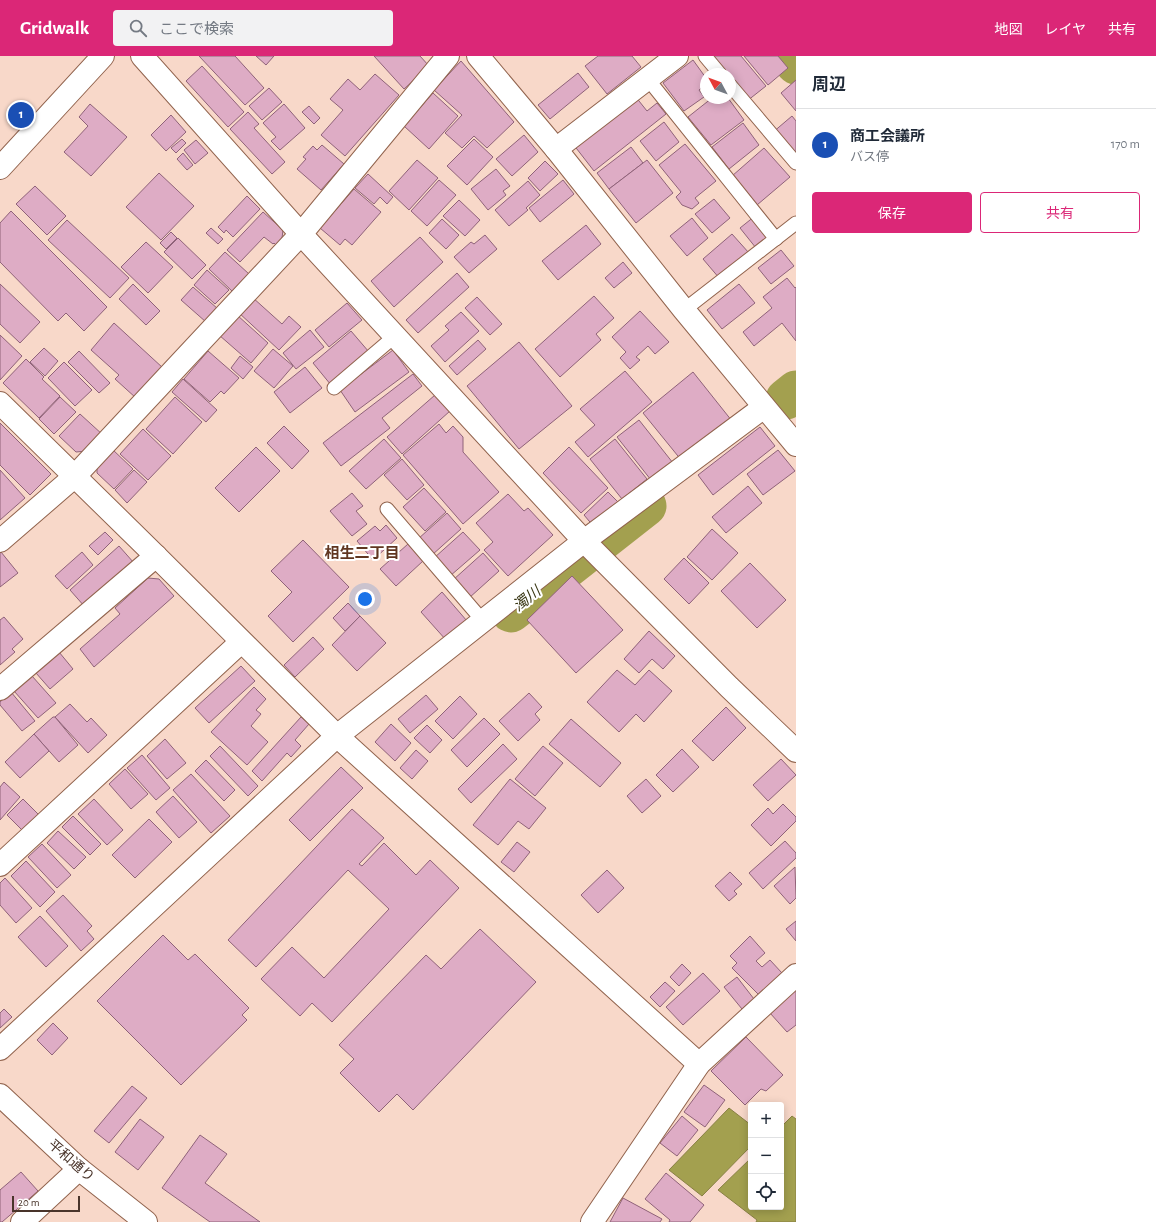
<!DOCTYPE html>
<html lang="ja">
<meta charset="utf-8">
<style>
:root{--surface:#fff;--page:#f2f2f3;--text:#1f2937;--muted:#747a83;--line:#e0e1e3;--accent:#db2777}
body{margin:0;font-family:"Alegreya Sans","Noto Sans JP",sans-serif;background:var(--page);color:var(--text)}
.controls{position:absolute;right:12px;bottom:12px;display:grid;overflow:hidden;border-radius:4px;box-shadow:0 2px 10px #0003}
.controls button{width:36px;height:36px;display:grid;place-items:center;padding:0;border:0;border-bottom:1px solid var(--line);background:var(--surface);color:var(--text);font:20px sans-serif}
.compass{position:absolute;left:700px;top:12px;width:36px;height:36px;border-radius:50%;background:var(--surface);box-shadow:0 2px 10px #0003;rotate:311deg}
.scale{position:absolute;left:12px;bottom:10px;width:68px;box-sizing:border-box;padding-left:4px;border:2px solid #49342a;border-top:0;font-size:11px;line-height:14px;white-space:nowrap;color:#49342a;-webkit-text-stroke:3px #fff;paint-order:stroke}
.you{position:absolute;left:365px;top:543px;width:14px;height:14px;margin:-10px;border:3px solid #fff;border-radius:50%;background:#1a73e8;box-shadow:0 0 0 6px #1a73e833}
.badge{display:grid;place-items:center;width:26px;height:26px;border-radius:50%;background:var(--accent);color:#fff;font-size:13px;font-weight:700}
.pin{position:absolute;translate:-50% -50%;border:2px solid #fff;box-shadow:0 1px 4px #0006}
.list{margin:0;padding:0;list-style:none}
h2{display:flex;justify-content:space-between;align-items:center;height:52px;margin:0;padding:0 16px;font-size:17px}
h2 small{font-size:13px;font-weight:400;color:var(--muted)}
.list li{display:grid;grid-template-columns:26px 1fr auto;gap:12px;align-items:center;box-sizing:border-box;height:72px;padding:0 16px;border-top:1px solid var(--line)}
.list b{display:block;font-size:15px;white-space:nowrap}
.list p{margin:0;font-size:13px;white-space:nowrap;color:var(--muted)}
.list em{font-size:13px;font-style:normal;color:var(--muted)}
.actions{display:flex;gap:8px;padding:12px 16px}
.actions a{flex:1;padding:9px 0;border:1px solid var(--accent);border-radius:4px;text-align:center;font-size:14px;color:var(--accent)}
.actions .main{background:var(--accent);color:#fff}
.icon{flex:none;width:22px;height:22px;fill:none;stroke:currentColor;stroke-width:2;stroke-linecap:round;stroke-linejoin:round}
.map{position:relative;flex:none;width:796px;height:1166px;overflow:hidden}
header{display:flex;align-items:center;gap:24px;box-sizing:border-box;height:56px;padding:0 20px;background:var(--accent);color:#fff}
header strong{font-size:19px}
nav{display:flex;gap:22px;margin-inline-start:auto;font-size:14px}
.search{width:280px;height:36px;background:var(--page);display:flex;align-items:center;gap:10px;box-sizing:border-box;padding:0 14px;border-radius:4px;color:var(--muted);font-size:15px}
main{display:flex}
aside{flex:1;background:var(--surface)}
.map>svg:first-child{display:block}
.water{fill:#a3a04f;stroke:#888044}
.lines{fill:none;stroke-linecap:round;stroke-linejoin:round}
.river{stroke:#a3a04f;stroke-width:41}
.building{fill:#deacc5;stroke:#8f6279}
.lane-casing{stroke:#91634d;stroke-width:15}
.street-casing{stroke:#91634d;stroke-width:24}
.secondary-casing{stroke:#91634d;stroke-width:24}
.highway-casing{stroke:#91634d;stroke-width:24}
.lane{stroke:#fff;stroke-width:13}
.street{stroke:#fff;stroke-width:22}
.secondary{stroke:#fff;stroke-width:22}
.highway{stroke:#fff;stroke-width:22}
.labels{text-anchor:middle;dominant-baseline:central;stroke-width:4;stroke-linejoin:round;paint-order:stroke}
.street-label{font-size:14px;fill:#49342a;stroke:#fff}
.neighbourhood-label{font-size:15px;font-weight:bold;fill:#603621;stroke:#fff}
.water-label{font-size:15px;font-style:italic;fill:#393714;stroke:#fff}
</style>
<header>
<strong>Gridwalk</strong>
<div class="search"><svg class="icon" aria-label="search" viewBox="0 0 24 24"><circle cx="10" cy="10" r="6"/><path d="M15 15l6 6"/></svg>ここで検索</div>
<nav><a>地図</a><a>レイヤ</a><a>共有</a></nav>
</header>
<main>
<div class="map">
<svg width="796" height="1166" viewBox="0 0 796 1166">
<rect width="100%" height="100%" fill="#f8d8c9"/>
<!-- water -->
<g class="water">
<polygon points="729,1052 751,1069 751,1090 702,1140 669,1114"/>
<polygon points="792,1060 796,1063 796,1166 756,1166 757,1164 718,1134 751,1102 751,1151 781,1151 781,1071"/>
</g>
<g class="lines">
<!-- river -->
<g class="river">
<polyline points="789,0 796,8"/>
<polyline points="786,343 796,335"/>
<polyline points="511,556 646,450"/>
</g>
</g>
<!-- building -->
<g class="building">
<polygon points="199,0 235,0 264,32 245,49"/>
<polygon points="256,0 274,0 266,9"/>
<polygon points="374,0 420,0 429,10 404,33"/>
<polygon points="598,0 632,0 641,11 607,38 585,10"/>
<polygon points="710,0 741,0 766,30 747,45 730,24 730,18 725,18"/>
<polygon points="744,0 778,0 788,12 768,29"/>
<polygon points="693,4 706,22 706,28 699,34 704,41 684,55 663,27"/>
<polygon points="461,5 514,66 487,92 474,80 462,92 445,77 462,59 434,34"/>
<polygon points="202,10 244,56 228,71 186,25"/>
<polygon points="578,17 589,31 550,63 538,49"/>
<polygon points="375,18 399,39 345,100 321,79 343,54 330,43 348,23 360,34"/>
<polygon points="796,24 796,55 781,37"/>
<polygon points="269,32 282,46 262,64 249,50"/>
<polygon points="433,37 458,60 429,93 404,70"/>
<polygon points="635,40 647,55 657,47 666,58 594,115 573,88"/>
<polygon points="712,42 728,42 744,64 711,89 688,61"/>
<polygon points="90,48 127,81 91,120 64,96 88,70 79,61"/>
<polygon points="284,48 305,72 280,94 271,85 276,81 263,67"/>
<polygon points="309,50 320,62 314,68 302,56"/>
<polygon points="248,56 259,68 254,72 285,106 272,118 230,73"/>
<polygon points="171,59 186,76 166,95 151,79"/>
<polygon points="792,60 796,65 796,103 772,77"/>
<polygon points="664,66 679,86 656,105 640,85"/>
<polygon points="743,67 759,89 729,113 712,91"/>
<polygon points="524,79 538,96 512,120 496,103"/>
<polygon points="182,83 186,87 176,97 171,92"/>
<polygon points="474,83 493,101 467,129 447,110"/>
<polygon points="196,84 208,97 195,108 184,94"/>
<polygon points="685,88 716,125 695,142 699,147 692,153 682,149 676,141 681,136 659,109"/>
<polygon points="322,89 344,108 321,134 297,113 306,103 303,101 313,90 317,94"/>
<polygon points="631,91 643,107 609,133 597,117"/>
<polygon points="764,92 790,121 757,149 732,120"/>
<polygon points="183,97 193,109 187,114 177,103"/>
<polygon points="417,104 438,122 409,154 389,135"/>
<polygon points="647,104 673,137 636,167 609,133"/>
<polygon points="545,105 558,118 540,135 528,122"/>
<polygon points="496,113 510,130 503,135 506,139 488,154 471,133"/>
<polygon points="159,117 194,150 161,184 126,151"/>
<polygon points="368,118 393,141 387,148 380,141 374,148 355,132"/>
<polygon points="439,124 456,139 427,170 411,155"/>
<polygon points="563,124 574,138 540,166 529,152"/>
<polygon points="528,125 540,139 526,152 528,154 509,170 495,154"/>
<polygon points="35,130 66,160 47,179 16,148"/>
<polygon points="354,133 381,156 352,189 345,183 340,189 320,172"/>
<polygon points="247,140 260,153 233,181 226,174 224,177 218,171"/>
<polygon points="714,143 730,162 712,177 695,158"/>
<polygon points="459,144 480,164 465,180 443,160"/>
<polygon points="11,155 107,251 84,275 66,257 58,265 0,206 0,167"/>
<polygon points="263,156 283,174 282,182 276,189 274,187 273,188 264,181 240,206 227,194"/>
<polygon points="755,160 771,180 756,192 740,172"/>
<polygon points="692,162 708,182 687,200 670,180"/>
<polygon points="442,163 459,179 446,193 429,177"/>
<polygon points="67,164 129,222 110,242 48,184"/>
<polygon points="586,169 601,188 558,224 542,205"/>
<polygon points="211,172 223,183 218,188 206,177"/>
<polygon points="171,176 177,182 166,193 160,187"/>
<polygon points="732,178 749,197 720,223 703,203"/>
<polygon points="485,179 497,193 469,217 454,201 471,186 474,188"/>
<polygon points="420,181 443,206 394,251 371,225"/>
<polygon points="178,182 206,209 192,223 164,196"/>
<polygon points="146,186 173,211 148,237 121,211"/>
<polygon points="781,194 794,210 771,228 758,212"/>
<polygon points="225,196 249,218 233,236 209,213"/>
<polygon points="623,206 632,217 614,232 605,222"/>
<polygon points="207,214 229,234 215,248 194,229"/>
<polygon points="457,217 469,231 418,277 406,264"/>
<polygon points="787,222 795,232 796,231 796,285 782,267 754,290 743,276 772,252 763,241"/>
<polygon points="0,228 40,266 20,287 0,268"/>
<polygon points="133,228 160,255 146,269 119,243"/>
<polygon points="739,228 755,247 722,273 707,254"/>
<polygon points="193,231 218,253 206,266 181,244"/>
<polygon points="594,240 614,262 596,278 601,284 560,321 535,293"/>
<polygon points="252,241 282,268 289,260 301,271 279,294 238,256"/>
<polygon points="477,241 502,268 490,279 465,252"/>
<polygon points="347,247 362,264 329,291 315,274"/>
<polygon points="640,255 669,286 655,298 648,290 636,301 640,304 630,313 620,302 626,296 612,281"/>
<polygon points="461,256 479,275 445,306 431,290 449,274 445,270"/>
<polygon points="237,259 268,287 251,307 219,279"/>
<polygon points="114,267 163,312 136,342 115,323 119,319 91,294"/>
<polygon points="310,274 324,291 296,313 283,297"/>
<polygon points="351,275 369,296 331,329 313,307"/>
<polygon points="0,279 22,300 0,324"/>
<polygon points="478,284 486,293 457,319 449,310"/>
<polygon points="519,286 572,350 519,393 467,330"/>
<polygon points="44,292 58,305 45,320 30,306"/>
<polygon points="273,293 293,310 274,332 254,315"/>
<polygon points="393,294 409,316 355,356 340,334"/>
<polygon points="79,295 110,327 99,337 68,306"/>
<polygon points="208,295 239,322 224,338 221,335 210,346 184,323"/>
<polygon points="240,300 253,311 243,323 231,312"/>
<polygon points="26,303 44,321 42,323 60,340 39,362 3,327"/>
<polygon points="64,306 92,334 75,350 48,322"/>
<polygon points="305,311 322,332 290,357 274,336"/>
<polygon points="625,315 652,346 588,401 575,386 595,369 580,353"/>
<polygon points="693,316 732,365 682,405 643,357"/>
<polygon points="413,318 422,330 382,362 390,372 341,410 323,387"/>
<polygon points="183,323 217,354 206,366 172,336"/>
<polygon points="435,339 450,355 402,398 387,381"/>
<polygon points="60,341 76,356 54,378 39,363"/>
<polygon points="175,341 202,366 173,398 146,373"/>
<polygon points="80,358 103,379 87,395 76,396 59,380"/>
<polygon points="639,364 673,407 651,424 617,381"/>
<polygon points="0,367 51,418 30,439 0,409"/>
<polygon points="439,368 446,377 453,370 463,381 463,396 499,436 463,468 403,399"/>
<polygon points="284,370 309,395 292,413 267,387"/>
<polygon points="760,371 775,390 713,439 698,419"/>
<polygon points="143,373 171,400 148,424 120,398"/>
<polygon points="384,383 401,402 366,433 349,415"/>
<polygon points="615,383 647,423 622,443 590,403"/>
<polygon points="256,391 280,415 239,456 215,432"/>
<polygon points="569,391 608,432 581,457 543,417"/>
<polygon points="112,393 133,413 114,433 97,417 97,409"/>
<polygon points="778,394 795,415 763,439 747,418"/>
<polygon points="402,403 424,429 407,444 384,419"/>
<polygon points="0,414 25,442 0,464"/>
<polygon points="134,414 147,426 127,447 115,434"/>
<polygon points="748,430 762,447 726,477 712,461"/>
<polygon points="424,432 446,456 425,475 403,451"/>
<polygon points="608,436 620,448 595,472 584,459"/>
<polygon points="352,437 363,450 356,455 367,468 352,480 330,455"/>
<polygon points="508,438 524,455 528,452 553,479 508,520 484,494 493,486 476,467"/>
<polygon points="447,457 461,473 432,499 418,483"/>
<polygon points="386,469 397,482 373,504 357,485 375,470 380,475"/>
<polygon points="712,473 738,497 712,524 687,501"/>
<polygon points="105,476 113,484 98,499 89,490"/>
<polygon points="463,476 480,494 450,520 434,502"/>
<polygon points="303,484 349,531 293,586 268,560 292,536 271,515"/>
<polygon points="408,488 423,505 396,530 380,513"/>
<polygon points="119,490 134,507 85,551 70,534"/>
<polygon points="1,496 18,517 0,531 0,497"/>
<polygon points="82,496 93,509 67,533 55,520"/>
<polygon points="483,497 499,515 469,542 453,524"/>
<polygon points="684,502 709,527 689,548 664,523"/>
<polygon points="750,507 786,544 757,572 721,535"/>
<polygon points="572,520 623,574 576,617 527,564"/>
<polygon points="148,522 159,523 174,540 94,611 80,593 120,558 115,552"/>
<polygon points="442,536 467,565 446,584 421,556"/>
<polygon points="348,547 360,560 345,575 333,562"/>
<polygon points="360,560 386,587 357,615 332,589"/>
<polygon points="4,561 23,583 12,593 15,596 0,609 0,564"/>
<polygon points="649,575 675,600 663,613 652,603 639,617 624,603"/>
<polygon points="313,581 324,593 295,621 284,609"/>
<polygon points="59,596 73,613 50,633 36,617"/>
<polygon points="241,610 255,625 209,667 195,652"/>
<polygon points="617,614 635,629 649,614 672,635 644,666 636,658 619,676 587,646"/>
<polygon points="32,620 56,647 38,662 14,635"/>
<polygon points="254,631 266,643 256,654 261,658 251,670 268,686 247,709 211,676"/>
<polygon points="11,636 35,665 22,675 0,649 0,646"/>
<polygon points="529,637 542,651 535,658 540,664 518,685 499,665"/>
<polygon points="426,639 438,653 410,677 398,663"/>
<polygon points="460,640 477,658 453,683 435,665"/>
<polygon points="70,648 87,666 91,662 107,679 88,697 55,661"/>
<polygon points="726,651 746,672 713,705 692,685"/>
<polygon points="53,661 55,661 78,689 59,706 34,678"/>
<polygon points="301,661 309,668 295,684 301,690 291,701 287,697 262,725 252,715"/>
<polygon points="484,662 500,678 467,711 451,694"/>
<polygon points="571,663 621,707 600,731 549,688"/>
<polygon points="391,668 411,687 395,705 375,686"/>
<polygon points="427,669 442,684 430,697 414,682"/>
<polygon points="34,678 49,695 20,722 5,706"/>
<polygon points="165,683 186,707 167,723 147,700"/>
<polygon points="503,688 517,703 471,747 458,733"/>
<polygon points="220,690 258,730 248,740 210,700"/>
<polygon points="543,690 563,707 535,740 515,723"/>
<polygon points="682,693 699,711 673,736 656,719"/>
<polygon points="416,694 428,705 412,723 400,712"/>
<polygon points="142,699 170,732 156,744 127,712"/>
<polygon points="781,703 796,719 768,745 753,729"/>
<polygon points="206,704 235,734 224,745 195,715"/>
<polygon points="341,711 363,732 310,785 289,764"/>
<polygon points="125,713 148,738 131,753 109,728"/>
<polygon points="191,718 230,760 211,777 173,734"/>
<polygon points="510,723 546,752 529,773 518,765 498,789 473,769"/>
<polygon points="646,723 661,740 642,757 627,740"/>
<polygon points="4,726 20,741 0,764 0,731"/>
<polygon points="173,740 197,766 179,782 156,756"/>
<polygon points="23,743 39,759 23,775 7,759"/>
<polygon points="94,743 123,774 107,789 78,758"/>
<polygon points="783,748 796,761 796,765 771,790 751,769 768,752 773,758"/>
<polygon points="352,753 384,782 359,808 362,810 384,787 416,819 430,804 459,832 332,966 312,947 300,960 261,923 292,891 324,922 389,853 348,814 256,911 228,884"/>
<polygon points="73,760 101,788 90,799 62,771"/>
<polygon points="149,763 172,786 135,822 112,799"/>
<polygon points="58,775 86,801 74,813 47,787"/>
<polygon points="785,785 796,797 796,802 763,833 749,817"/>
<polygon points="517,786 530,796 514,816 501,806"/>
<polygon points="42,788 71,819 57,832 28,801"/>
<polygon points="26,805 55,836 40,851 11,820"/>
<polygon points="795,811 796,842 790,848 774,830"/>
<polygon points="607,814 624,832 598,857 581,839"/>
<polygon points="730,816 742,828 734,835 737,838 729,845 715,830"/>
<polygon points="5,822 32,852 16,867 0,849 0,827"/>
<polygon points="63,839 92,870 87,875 94,883 81,895 46,855"/>
<polygon points="40,860 68,890 46,911 18,881"/>
<polygon points="796,865 796,885 786,873"/>
<polygon points="480,873 536,926 413,1054 397,1038 379,1056 340,1017 354,1003 339,989 426,899 441,913"/>
<polygon points="163,879 188,904 195,898 249,952 242,959 247,964 181,1029 97,945"/>
<polygon points="750,880 765,897 756,905 762,911 770,904 782,917 759,939 732,912 737,907 730,900"/>
<polygon points="682,908 691,917 679,930 670,921"/>
<polygon points="703,917 720,935 683,969 666,951"/>
<polygon points="737,921 754,943 742,953 724,931"/>
<polygon points="665,926 675,935 660,951 650,941"/>
<polygon points="796,934 796,969 787,976 770,957"/>
<polygon points="4,953 12,961 0,972 0,957"/>
<polygon points="53,967 68,982 52,999 37,984"/>
<polygon points="746,981 783,1019 766,1035 761,1033 745,1049 711,1015"/>
<polygon points="704,1029 725,1044 705,1071 684,1056"/>
<polygon points="132,1030 147,1042 109,1087 94,1075"/>
<polygon points="682,1060 698,1074 677,1100 660,1087"/>
<polygon points="140,1063 164,1081 138,1114 115,1096"/>
<polygon points="200,1079 227,1098 205,1127 260,1166 210,1166 162,1132"/>
<polygon points="21,1116 38,1135 2,1166 0,1166 0,1134"/>
<polygon points="666,1117 704,1149 690,1166 669,1166 670,1164 645,1143"/>
<polygon points="623,1142 662,1163 660,1166 610,1166"/>
</g>
<g class="lines">
<defs>
<g id="lane">
<polyline points="705,0 720,18"/>
<polyline points="647,22 776,183"/>
<polyline points="730,29 796,107"/>
<polyline points="684,254 796,167"/>
<polyline points="334,332 395,280"/>
<polyline points="387,453 483,565"/>
</g>
<g id="street">
<polyline points="142,0 301,178 584,485 729,631 796,695"/>
<polyline points="478,0 556,93 684,254 796,389"/>
<polyline points="556,93 677,0"/>
<polyline points="0,347 156,500 337,680 699,1008"/>
<polyline points="0,485 74,421 301,178 448,0"/>
<polyline points="0,633 156,500"/>
<polyline points="0,809 241,586"/>
<polyline points="0,993 337,680 584,485 764,351"/>
<polyline points="22,1166 79,1113"/>
<polyline points="592,1166 699,1008 796,919"/>
</g>
<polyline id="secondary" points="0,112 103,0"/>
<polyline id="highway" points="0,1039 79,1113 146,1166"/>
</defs>
<!-- lane casing -->
<use href="#lane" class="lane-casing"/>
<!-- street casing -->
<use href="#street" class="street-casing"/>
<!-- secondary casing -->
<use href="#secondary" class="secondary-casing"/>
<!-- highway casing -->
<use href="#highway" class="highway-casing"/>
<!-- lane -->
<use href="#lane" class="lane"/>
<!-- street -->
<use href="#street" class="street"/>
<!-- secondary -->
<use href="#secondary" class="secondary"/>
<!-- highway -->
<use href="#highway" class="highway"/>
</g>
<g class="labels">
<!-- street labels -->
<g class="street-label">
<text transform="translate(71 1105) rotate(41)">平和通り</text>
</g>
<!-- neighbourhood labels -->
<g class="neighbourhood-label">
<text x="362" y="497">相生二丁目</text>
</g>
<!-- water labels -->
<g class="water-label">
<text transform="translate(527 543) rotate(-38)">濁川</text>
</g>
</g>
</svg>
<div class="controls">
<button>+</button>
<button>−</button>
<button><svg class="icon" aria-label="locate" viewBox="0 0 24 24"><circle cx="12" cy="12" r="6"/><path d="M12 2v4M12 18v4M2 12h4M18 12h4"/></svg></button>
</div>
<svg class="compass" viewBox="-18 -18 36 36"><path d="M0-13l5 13h-10z" fill="#e53935"/><path d="M0 13l5-13h-10z" fill="#747a83"/></svg>
<div class="scale">20 m</div>
<div class="you"></div>
<div class="pin badge" style="left:21px;top:59px;background:#1a4fb4">1</div>
</div>
<aside>
<h2>周辺<small></small></h2>
<ul class="list">
<li><span class="badge" style="background:#1a4fb4">1</span><div><b>商工会議所</b><p>バス停</p></div><em>170 m</em></li>
</ul>
<div class="actions"><a class="main">保存</a><a>共有</a></div>
</aside>
</main>
